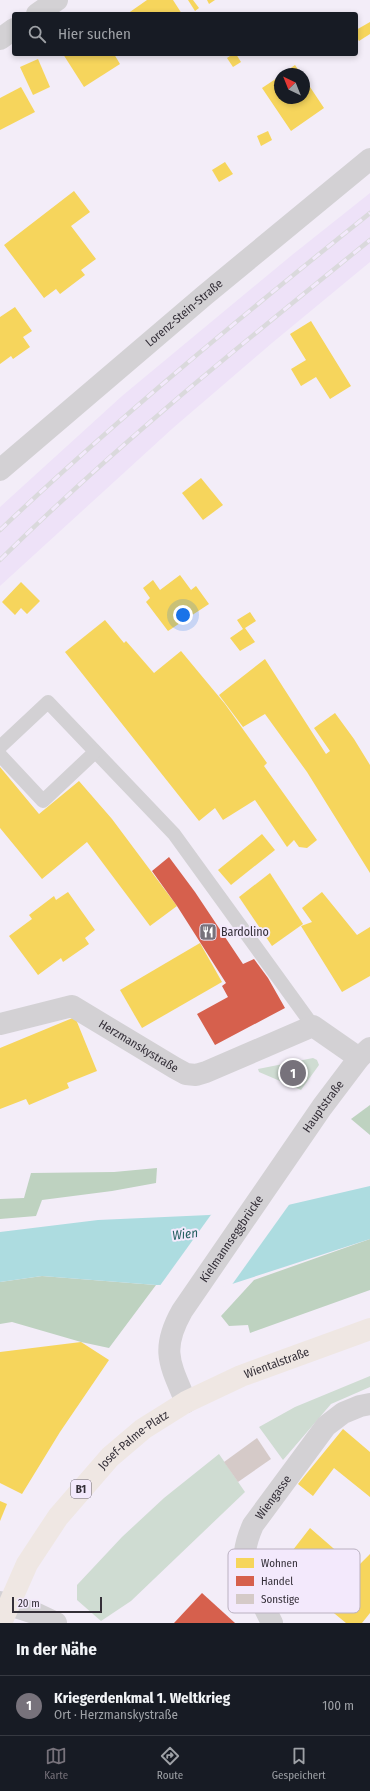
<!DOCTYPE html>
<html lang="de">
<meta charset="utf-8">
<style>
:root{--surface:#171b24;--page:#242831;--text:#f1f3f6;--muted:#9ea1a6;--line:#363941;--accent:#77727b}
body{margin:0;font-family:"Fira Sans Condensed",sans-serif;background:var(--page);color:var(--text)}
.compass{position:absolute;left:274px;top:68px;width:36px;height:36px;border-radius:50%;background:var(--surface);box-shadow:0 2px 6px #0003;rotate:317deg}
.scale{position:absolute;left:12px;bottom:10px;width:90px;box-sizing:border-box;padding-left:4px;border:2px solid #342f38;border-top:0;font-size:11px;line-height:14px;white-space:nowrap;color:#342f38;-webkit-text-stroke:3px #f3e9fc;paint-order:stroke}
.you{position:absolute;left:183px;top:615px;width:14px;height:14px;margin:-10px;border:3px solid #fff;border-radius:50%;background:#1a73e8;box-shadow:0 0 0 6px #1a73e833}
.badge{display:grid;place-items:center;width:26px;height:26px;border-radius:50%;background:var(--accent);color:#fff;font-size:13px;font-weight:700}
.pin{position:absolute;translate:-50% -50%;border:2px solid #fff;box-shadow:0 1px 4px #0006}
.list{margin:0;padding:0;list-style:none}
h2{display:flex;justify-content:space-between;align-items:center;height:52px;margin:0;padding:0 16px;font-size:17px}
h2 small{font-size:13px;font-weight:400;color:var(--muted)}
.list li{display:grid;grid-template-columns:26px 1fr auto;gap:12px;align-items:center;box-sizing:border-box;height:60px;padding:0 16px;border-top:1px solid var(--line)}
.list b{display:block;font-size:15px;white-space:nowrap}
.list p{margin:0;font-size:13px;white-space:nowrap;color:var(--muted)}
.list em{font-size:13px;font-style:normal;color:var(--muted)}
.icon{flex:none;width:22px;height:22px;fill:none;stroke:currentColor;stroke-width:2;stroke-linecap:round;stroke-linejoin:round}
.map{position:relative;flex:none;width:370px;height:1623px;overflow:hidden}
.search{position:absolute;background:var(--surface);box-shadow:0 2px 6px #0003;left:12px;right:12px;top:12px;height:44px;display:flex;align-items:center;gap:10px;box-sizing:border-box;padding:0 14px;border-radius:4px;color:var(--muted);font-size:15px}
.sheet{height:112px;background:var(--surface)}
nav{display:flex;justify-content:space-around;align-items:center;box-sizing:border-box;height:56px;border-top:1px solid var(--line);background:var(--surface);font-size:11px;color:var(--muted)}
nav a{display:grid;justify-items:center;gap:2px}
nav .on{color:var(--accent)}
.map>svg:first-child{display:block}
.built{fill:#eee2f8}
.green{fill:#cfdcd2}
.forest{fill:#bed2c0}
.water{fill:#addce0}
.pier{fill:#f3edf8}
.homes{fill:#f6d55c}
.shops{fill:#d6604d}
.building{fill:#d5cac8}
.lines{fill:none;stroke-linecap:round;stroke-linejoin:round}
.lane{stroke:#d3d1d4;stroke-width:14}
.street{stroke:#d3d1d4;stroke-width:22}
.secondary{stroke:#d3d1d4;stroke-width:22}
.primary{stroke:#efe7e3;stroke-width:22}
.rail-casing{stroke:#dad9dc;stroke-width:4.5}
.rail{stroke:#f3e9fc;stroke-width:3;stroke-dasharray:9;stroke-linecap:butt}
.labels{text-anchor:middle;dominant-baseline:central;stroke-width:4;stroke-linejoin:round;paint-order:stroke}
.shield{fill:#f3e9fc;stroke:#6d6773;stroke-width:1}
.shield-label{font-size:11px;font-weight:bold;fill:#342f38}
.street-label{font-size:12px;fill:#342f38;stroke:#f3e9fc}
.poi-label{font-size:12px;fill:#342f38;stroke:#f3e9fc;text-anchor:start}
.water-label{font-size:13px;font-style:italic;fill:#256061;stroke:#f3e9fc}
.key{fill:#f3e9fc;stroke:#bab1c1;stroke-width:1}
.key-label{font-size:11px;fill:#342f38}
</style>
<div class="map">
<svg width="370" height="1623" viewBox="0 0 370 1623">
<rect width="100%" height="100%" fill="#f3edf8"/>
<!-- built -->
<polygon class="built" points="370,193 370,262 272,343 173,428 0,586 0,507 122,396 292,255"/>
<!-- green -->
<g class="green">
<polygon points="313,1058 317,1060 319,1065 301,1090 259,1072 258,1069"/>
<polygon points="370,1376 370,1387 331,1404 283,1460 259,1427 295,1407"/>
<polygon points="219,1454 245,1492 131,1601 101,1621 77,1600 77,1585 122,1537 164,1498"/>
</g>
<!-- forest -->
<g class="forest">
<polygon points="370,1105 370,1135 351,1119"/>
<polygon points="157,1168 156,1183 112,1191 42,1200 36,1216 0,1219 0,1199 24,1198 31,1173 114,1172"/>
<polygon points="370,1239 370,1290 250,1333 248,1325 229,1326 221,1316 254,1280"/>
<polygon points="42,1276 156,1285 109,1348 81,1342 12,1322 0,1324 0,1282"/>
</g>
<!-- water -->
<polygon class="water" points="370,1186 370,1239 232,1284 156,1285 42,1276 0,1282 0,1232 98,1220 209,1215 288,1205"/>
<!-- pier -->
<polygon class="pier" points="291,1202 231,1286 159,1287 213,1212"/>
<!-- homes -->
<g class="homes">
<polygon points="147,0 173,0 182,14 127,14"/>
<polygon points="188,0 193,0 199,8 195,11"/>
<polygon points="207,0 215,0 209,4"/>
<polygon points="370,22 370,34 359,41 356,36 356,30"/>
<polygon points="63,54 114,54 120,64 84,87"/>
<polygon points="233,54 236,54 241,62 233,67 227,58"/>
<polygon points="38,59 50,87 33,95 20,67"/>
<polygon points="295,65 301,74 282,74"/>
<polygon points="280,76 280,98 304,98 304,78 324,108 291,131 262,88"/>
<polygon points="21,87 35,112 0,130 0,98"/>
<polygon points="268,131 272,140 261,146 257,136"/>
<polygon points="225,162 233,174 219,182 212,170"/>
<polygon points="74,191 90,212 71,226 96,259 81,270 85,275 60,294 56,289 44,298 4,245"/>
<polygon points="15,307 32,331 23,337 30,347 13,359 11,356 0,364 0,317"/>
<polygon points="311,321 351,386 330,399 316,377 301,386 291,369 306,360 290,334"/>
<polygon points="201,478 223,505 203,520 182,493"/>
<polygon points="180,575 191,590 196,586 209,604 168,631 146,602 150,598 143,588 153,580 160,590"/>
<polygon points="21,582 40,601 27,614 21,608 15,615 2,602"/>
<polygon points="250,612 256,621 245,628 255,642 240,651 230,638 243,629 237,620"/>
<polygon points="105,620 124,643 126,641 154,673 181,651 225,704 267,763 264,766 317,840 307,848 299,847 294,840 287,847 255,800 223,820 215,808 199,821 65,652"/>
<polygon points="265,659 326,754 330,751 314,728 335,713 354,739 370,765 370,873 307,772 265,714 243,727 219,695"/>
<polygon points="0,767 39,814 79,781 112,819 177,906 150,926 87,842 42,879 0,828"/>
<polygon points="262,834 275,850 231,885 218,870"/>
<polygon points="270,873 303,924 272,946 239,897"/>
<polygon points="68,892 95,930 85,938 89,944 63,962 61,958 38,975 9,936 32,919 29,915 54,896 56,900"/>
<polygon points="322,892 357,935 370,927 370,976 342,992 301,926 312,922 302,908"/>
<polygon points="200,943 222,982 142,1028 120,990"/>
<polygon points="75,1017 97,1071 67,1083 69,1088 29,1105 26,1099 0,1109 0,1048"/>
<polygon points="81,1342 109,1360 60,1432 22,1494 0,1483 0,1352"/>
<polygon points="343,1429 370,1452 370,1497 334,1468 313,1496 298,1484"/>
<polygon points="0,1501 7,1504 0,1521"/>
<polygon points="310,1528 356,1568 370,1554 370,1613 362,1623 346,1623 279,1568"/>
</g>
<!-- shops -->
<g class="shops">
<polygon points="169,857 195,892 243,964 254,959 268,978 285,1008 215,1045 197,1014 228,997 222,986 226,983 177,906 152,871"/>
<polygon points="202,1593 235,1623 174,1623"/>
</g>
<!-- building -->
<polygon class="building" points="257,1438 271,1459 238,1482 224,1462"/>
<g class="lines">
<!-- lane -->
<g class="lane">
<polyline points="0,747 48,702 174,834 313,1026"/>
<polyline points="0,755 43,801 95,752"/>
</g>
<!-- street -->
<g class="street">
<polyline points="37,14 57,0"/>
<polyline points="0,39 14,29"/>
<path id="s1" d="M0,470L205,295L370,159"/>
<path id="s2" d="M0,1024L72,1006L175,1068L186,1074L196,1075L206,1072L313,1026L359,1058"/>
<polyline points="0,1602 37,1614 56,1623"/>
<path id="s3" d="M272,1623C264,1606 244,1569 245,1552C246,1543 249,1534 253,1525L326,1426L343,1413L360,1406L370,1404"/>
</g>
<!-- secondary -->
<path class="secondary" id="s4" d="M186,1402C170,1364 160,1350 182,1311L322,1107L359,1058L370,1048"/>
<!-- primary -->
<path class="primary" id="s5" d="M1,1623L27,1564L58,1517L110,1457L143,1429L186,1402L241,1376L370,1329"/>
<defs>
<g id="rail">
<path d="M0,530C118,418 243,315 370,213"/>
<path d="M0,560C116,445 243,343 370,240"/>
</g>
</defs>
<!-- rail casing -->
<use href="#rail" class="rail-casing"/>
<!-- rail -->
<use href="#rail" class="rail"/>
</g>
<!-- icons -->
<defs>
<symbol id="restaurant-square" viewBox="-11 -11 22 22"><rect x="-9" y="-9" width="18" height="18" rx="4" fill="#77727b" stroke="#f3e9fc"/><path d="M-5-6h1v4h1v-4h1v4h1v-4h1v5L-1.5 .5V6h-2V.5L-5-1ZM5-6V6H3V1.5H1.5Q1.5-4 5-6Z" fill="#fff"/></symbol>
</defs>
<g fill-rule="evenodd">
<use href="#restaurant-square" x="198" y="922" width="20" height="20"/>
</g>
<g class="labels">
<!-- shield labels -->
<rect class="shield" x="71" y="1480" width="20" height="18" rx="3"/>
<g class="shield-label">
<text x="81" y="1489">B1</text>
</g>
<!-- street labels -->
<g class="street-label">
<text stroke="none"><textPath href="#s1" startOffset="242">Lorenz-Stein-Straße</textPath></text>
<text stroke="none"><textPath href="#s2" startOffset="152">Herzmanskystraße</textPath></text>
<text stroke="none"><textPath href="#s4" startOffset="345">Hauptstraße</textPath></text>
<text stroke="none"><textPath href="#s4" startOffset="184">Kielmannseggbrücke</textPath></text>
<text stroke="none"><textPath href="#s5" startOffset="393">Wientalstraße</textPath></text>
<text stroke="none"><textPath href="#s5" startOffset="229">Josef-Palme-Platz</textPath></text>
<text stroke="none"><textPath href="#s3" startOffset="139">Wiengasse</textPath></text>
</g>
<!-- poi labels -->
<g class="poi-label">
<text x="221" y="932">Bardolino</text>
</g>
<!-- water labels -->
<g class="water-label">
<text transform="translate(185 1234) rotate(-7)">Wien</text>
</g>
</g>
<!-- legend -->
<rect x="228" y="1549" width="132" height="64" rx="6" class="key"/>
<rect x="236" y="1558" width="18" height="10" fill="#f6d55c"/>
<rect x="236" y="1576" width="18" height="10" fill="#d6604d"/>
<rect x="236" y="1594" width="18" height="10" fill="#d5cac8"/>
<g class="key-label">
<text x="261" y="1567">Wohnen</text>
<text x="261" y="1585">Handel</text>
<text x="261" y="1603">Sonstige</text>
</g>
</svg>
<svg class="compass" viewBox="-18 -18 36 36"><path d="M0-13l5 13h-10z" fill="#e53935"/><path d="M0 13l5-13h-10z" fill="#9ea1a6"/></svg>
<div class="scale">20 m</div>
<div class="you"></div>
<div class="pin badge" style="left:293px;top:1073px">1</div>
<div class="search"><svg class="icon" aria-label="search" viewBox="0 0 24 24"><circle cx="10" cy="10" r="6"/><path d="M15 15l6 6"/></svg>Hier suchen</div>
</div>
<section class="sheet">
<h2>In der Nähe<small></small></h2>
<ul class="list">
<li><span class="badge">1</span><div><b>Kriegerdenkmal 1. Weltkrieg</b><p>Ort · Herzmanskystraße</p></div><em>100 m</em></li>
</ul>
</section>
<nav>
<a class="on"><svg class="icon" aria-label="map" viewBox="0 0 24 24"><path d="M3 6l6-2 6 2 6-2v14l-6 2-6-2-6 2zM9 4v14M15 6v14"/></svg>Karte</a>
<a><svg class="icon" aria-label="directions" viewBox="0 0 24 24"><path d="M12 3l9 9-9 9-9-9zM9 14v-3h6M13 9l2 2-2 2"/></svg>Route</a>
<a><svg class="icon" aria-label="saved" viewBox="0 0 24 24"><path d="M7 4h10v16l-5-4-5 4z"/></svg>Gespeichert</a>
</nav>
